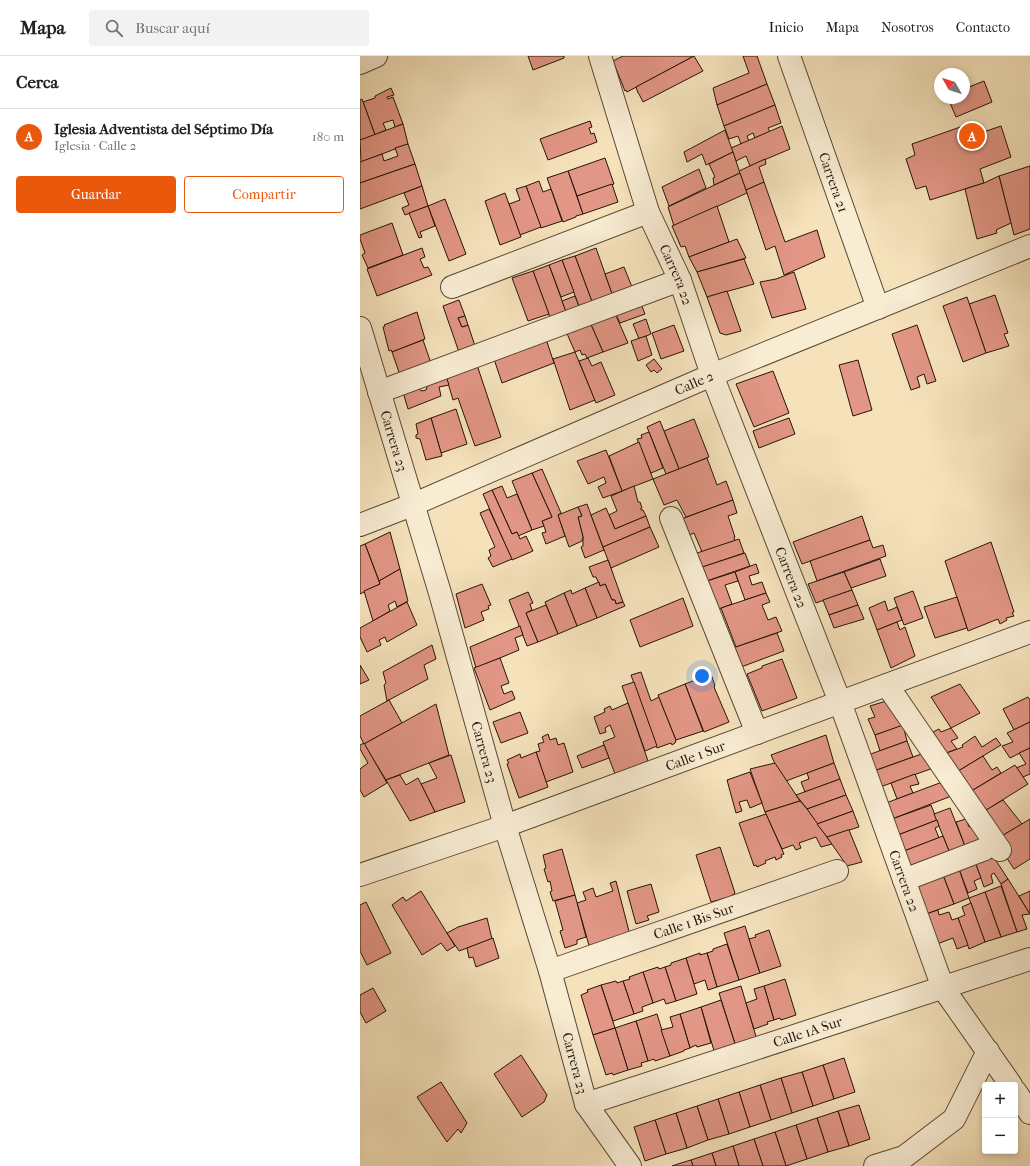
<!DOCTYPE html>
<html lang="es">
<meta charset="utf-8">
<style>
:root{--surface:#fff;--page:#f2f2f2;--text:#202124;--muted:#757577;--line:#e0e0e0;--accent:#ea580c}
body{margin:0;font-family:"IM FELL French Canon",serif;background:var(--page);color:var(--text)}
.controls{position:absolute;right:12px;bottom:12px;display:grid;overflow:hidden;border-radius:4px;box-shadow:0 2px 6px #0003}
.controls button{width:36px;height:36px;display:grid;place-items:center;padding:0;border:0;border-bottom:1px solid var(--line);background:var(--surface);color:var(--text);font:20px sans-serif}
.compass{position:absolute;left:574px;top:12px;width:36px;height:36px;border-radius:50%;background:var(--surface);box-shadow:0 2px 6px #0003;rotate:309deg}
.you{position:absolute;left:342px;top:620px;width:14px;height:14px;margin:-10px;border:3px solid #fff;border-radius:50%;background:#1a73e8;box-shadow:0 0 0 6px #1a73e833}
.badge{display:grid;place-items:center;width:26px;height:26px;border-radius:50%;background:var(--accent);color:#fff;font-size:13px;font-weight:700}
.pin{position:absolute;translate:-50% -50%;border:2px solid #fff;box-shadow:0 1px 4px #0006}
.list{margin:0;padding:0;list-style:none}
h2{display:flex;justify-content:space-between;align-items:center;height:52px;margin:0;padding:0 16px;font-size:17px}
h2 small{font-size:13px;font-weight:400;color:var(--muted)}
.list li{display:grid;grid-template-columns:26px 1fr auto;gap:12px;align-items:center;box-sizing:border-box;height:56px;padding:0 16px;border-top:1px solid var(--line)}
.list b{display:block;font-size:15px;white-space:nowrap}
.list p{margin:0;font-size:13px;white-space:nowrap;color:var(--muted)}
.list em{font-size:13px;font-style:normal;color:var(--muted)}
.actions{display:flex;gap:8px;padding:12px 16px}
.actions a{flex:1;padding:9px 0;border:1px solid var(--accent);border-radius:4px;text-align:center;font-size:14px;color:var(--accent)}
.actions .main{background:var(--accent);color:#fff}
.icon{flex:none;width:22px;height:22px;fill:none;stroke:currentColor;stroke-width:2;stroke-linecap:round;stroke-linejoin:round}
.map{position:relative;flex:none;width:670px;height:1110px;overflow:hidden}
header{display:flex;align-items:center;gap:24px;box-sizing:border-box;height:56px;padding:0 20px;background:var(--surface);border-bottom:1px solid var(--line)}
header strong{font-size:19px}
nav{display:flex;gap:22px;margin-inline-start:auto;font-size:14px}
.search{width:280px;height:36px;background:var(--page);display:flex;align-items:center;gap:10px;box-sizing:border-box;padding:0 14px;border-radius:4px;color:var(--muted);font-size:15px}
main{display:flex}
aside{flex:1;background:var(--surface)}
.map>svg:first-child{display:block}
.building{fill:#e29685;stroke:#261409}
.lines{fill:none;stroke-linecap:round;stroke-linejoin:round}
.minor-casing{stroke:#5a4836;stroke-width:24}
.minor{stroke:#f8ecd3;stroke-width:22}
.labels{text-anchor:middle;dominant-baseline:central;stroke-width:3;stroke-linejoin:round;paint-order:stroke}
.street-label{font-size:14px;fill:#261409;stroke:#f8ecd3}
</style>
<header>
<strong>Mapa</strong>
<div class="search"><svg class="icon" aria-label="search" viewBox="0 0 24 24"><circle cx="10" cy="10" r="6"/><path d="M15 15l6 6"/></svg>Buscar aquí</div>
<nav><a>Inicio</a><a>Mapa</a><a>Nosotros</a><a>Contacto</a></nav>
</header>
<main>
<aside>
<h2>Cerca<small></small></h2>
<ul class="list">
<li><span class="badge">A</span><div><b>Iglesia Adventista del Séptimo Día</b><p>Iglesia · Calle 2</p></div><em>180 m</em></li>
</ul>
<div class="actions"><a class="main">Guardar</a><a>Compartir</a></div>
</aside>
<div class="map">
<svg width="670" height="1110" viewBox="0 0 670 1110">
<rect width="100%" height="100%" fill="#f5e2bb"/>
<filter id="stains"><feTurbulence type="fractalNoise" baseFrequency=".005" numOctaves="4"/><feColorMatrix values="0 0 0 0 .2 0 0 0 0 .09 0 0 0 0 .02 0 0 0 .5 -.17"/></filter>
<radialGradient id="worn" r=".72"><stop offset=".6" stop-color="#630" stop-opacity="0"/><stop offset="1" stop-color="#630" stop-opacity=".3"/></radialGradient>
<!-- building -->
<g class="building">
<polygon points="168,0 204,0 204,2 173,14"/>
<polygon points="263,0 334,0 267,36 266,34 265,35 253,5"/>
<polygon points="334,0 343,15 283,46 279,38 278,37 276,31"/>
<polygon points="383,0 397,0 407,28 357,49 353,32 389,17"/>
<polygon points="624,25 632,46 596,61 588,42 604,42 604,33"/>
<polygon points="407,28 415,49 364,70 357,49"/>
<polygon points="31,32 34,39 27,41 28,43 33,41 43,68 35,71 33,64 23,67 26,74 15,79 3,46 15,42 15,40"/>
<polygon points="2,43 15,79 0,84 0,44"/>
<polygon points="415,49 421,67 408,72 410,76 395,82 393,77 387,80 389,85 381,88 378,80 369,83 364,70"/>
<polygon points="230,65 232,71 229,72 231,78 234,77 237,86 188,104 180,83"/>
<polygon points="43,68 48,88 1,106 0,84"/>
<polygon points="606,69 609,81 641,70 651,101 620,113 624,127 570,144 566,130 556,133 546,103 555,99 552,88"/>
<polygon points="422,70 430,93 390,110 386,100 376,105 371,92"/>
<polygon points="365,74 373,96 346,109 342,98 327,106 324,96"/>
<polygon points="48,88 55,108 0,127 0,106 22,98 24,105 38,100 35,92"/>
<polygon points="373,96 380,117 354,129 353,122 355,121 349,108"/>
<polygon points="245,102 254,128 217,140 208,115"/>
<polygon points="405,103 406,108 399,111 404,126 386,134 379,115"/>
<polygon points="55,108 62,130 0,153 0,127"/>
<polygon points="670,110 670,173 654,179 639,120"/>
<polygon points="339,113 346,132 309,150 302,131"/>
<polygon points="208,115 223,158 216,160 216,161 203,166 187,122"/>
<polygon points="380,117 387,137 314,170 308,151"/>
<polygon points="639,120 651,167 636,174 637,177 617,183 605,133 624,127"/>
<polygon points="179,125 183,136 191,133 202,165 181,172 166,130"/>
<polygon points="404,126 425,186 457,174 465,201 424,219 415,190 406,194 386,134"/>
<polygon points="252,128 258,146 223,158 217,140"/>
<polygon points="62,130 68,150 45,159 42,152 49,149 44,137"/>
<polygon points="166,130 181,171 160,179 149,148 160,144 156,133"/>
<polygon points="145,137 161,181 140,189 125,145"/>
<polygon points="85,143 106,198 89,205 68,150"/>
<polygon points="68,150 75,170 60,176 62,181 59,182 49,157"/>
<polygon points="357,150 369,186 329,201 325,190 321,191 312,170"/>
<polygon points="32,167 43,199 8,212 2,199 5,197 0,183 0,179"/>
<polygon points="377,183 386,202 337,216 329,201"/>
<polygon points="62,192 65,201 60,203 64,212 68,211 72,219 17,240 7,213"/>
<polygon points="236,192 254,243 234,251 215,200"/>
<polygon points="215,200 234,251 221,256 202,204"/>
<polygon points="384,203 394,228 347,241 337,216"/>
<polygon points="202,204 214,236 201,241 189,209"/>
<polygon points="189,209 208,261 192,267 173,215"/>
<polygon points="264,211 274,236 254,243 245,218"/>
<polygon points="173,215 189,258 168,265 152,222"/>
<polygon points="434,216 446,253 412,262 400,226 416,223"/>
<polygon points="367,235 381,275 366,279 360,277 347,241"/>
<polygon points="635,239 648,277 644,278 649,290 626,297 609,248"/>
<polygon points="215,240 221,256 208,261 202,245"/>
<polygon points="607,241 626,297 603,306 583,250"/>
<polygon points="99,244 105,260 98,262 102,271 108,269 117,296 101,302 83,250"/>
<polygon points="280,245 285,258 260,267 254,255"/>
<polygon points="254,255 268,287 243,296 229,264"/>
<polygon points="57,256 65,283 32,296 31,294 29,295 23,271 25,270 24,269"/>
<polygon points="105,260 108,269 102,271 98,262"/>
<polygon points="286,263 291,278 279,283 273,268"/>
<polygon points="229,264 243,296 227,302 225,298 222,299 220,294 215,296 205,273"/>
<polygon points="314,269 324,295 301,303 292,277"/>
<polygon points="557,269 576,325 567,328 564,318 557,321 560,331 551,334 532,278"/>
<polygon points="185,280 194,307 142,327 133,300"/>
<polygon points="286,280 292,299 278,305 271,285"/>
<polygon points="63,284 73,313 42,325 32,296"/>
<polygon points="215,296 235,344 210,354 193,303"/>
<polygon points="228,302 232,310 241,306 255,339 236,347 219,305"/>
<polygon points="294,303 302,313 297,317 294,314 291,316 286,309"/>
<polygon points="498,304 512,354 493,360 479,309"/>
<polygon points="116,306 141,381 115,390 98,342 93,344 85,317"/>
<polygon points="413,315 429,357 394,371 376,328"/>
<polygon points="85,317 89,329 79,331 81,340 48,353 42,333 57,327 60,334 62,335 66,334 67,331 65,324"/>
<polygon points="96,353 107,388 81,397 71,362"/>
<polygon points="71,362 82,400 66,404 60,383 56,382 56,379 58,378 56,368"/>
<polygon points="429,362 435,378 399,392 393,375"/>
<polygon points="334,363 349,401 319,413 304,375"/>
<polygon points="300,365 319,413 306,418 287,371"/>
<polygon points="289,376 303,412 291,417 277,383 282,382 281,379"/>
<polygon points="279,386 293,423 262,435 249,400"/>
<polygon points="246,394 262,435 243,442 238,431 246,427 244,421 228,428 217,405"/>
<polygon points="347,402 357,429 366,425 373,444 326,461 317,444 304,449 293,423"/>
<polygon points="182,413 201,457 198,459 205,480 186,488 182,477 186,476 182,465 192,461 172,417"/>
<polygon points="172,417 192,461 182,465 184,470 172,474 152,425"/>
<polygon points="142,430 147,442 157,438 172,474 158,480 157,476 152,478 132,434"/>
<polygon points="274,430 278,446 280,446 282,452 281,452 281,454 283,454 286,460 255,473 249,459 257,455 251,440"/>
<polygon points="132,434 152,478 157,476 160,483 166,480 173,495 152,504 123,438"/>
<polygon points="373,444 377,457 368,460 375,481 374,481 375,485 342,496 334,477 329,479 316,465"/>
<polygon points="227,448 244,494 225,502 221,491 223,490 223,481 218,461 222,460 218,451"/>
<polygon points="218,451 222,460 218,461 223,481 222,485 209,491 198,459"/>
<polygon points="246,452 255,473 286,460 290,471 243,491 231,459"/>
<polygon points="129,453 152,503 133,511 128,502 131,500 129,494 135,491 120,457"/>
<polygon points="502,460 510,484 442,508 433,486"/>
<polygon points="290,471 299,491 251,512 243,491"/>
<polygon points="30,476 40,513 19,525 5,488"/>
<polygon points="379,483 384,497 337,513 334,498"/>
<polygon points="510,484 513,492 523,489 526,500 457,525 450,505"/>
<polygon points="631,486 654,556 652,557 654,560 646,562 647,564 640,568 638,563 608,575 585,505"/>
<polygon points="5,488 20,528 0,538 0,490"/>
<polygon points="385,497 390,510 341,527 336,513"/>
<polygon points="520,503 526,520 491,532 484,516"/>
<polygon points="248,504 251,512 263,546 256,548 255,544 252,544 245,528 240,530 236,521 233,521 229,511"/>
<polygon points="396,508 399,517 389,520 392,529 402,526 406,537 385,544 375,516"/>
<polygon points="40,513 48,545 37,551 35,545 28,549 30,555 13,565 4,535 20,528 19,525"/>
<polygon points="375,516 378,525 365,529 372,548 351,556 341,527"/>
<polygon points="484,516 492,534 456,547 448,528"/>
<polygon points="239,526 240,530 245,528 252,544 255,544 256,548 263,546 265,550 237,562 225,532"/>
<polygon points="122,528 131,549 128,550 129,553 121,556 124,564 105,572 96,538"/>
<polygon points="225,532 237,562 217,570 204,537 211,534 212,538"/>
<polygon points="492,534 498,549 469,559 463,544"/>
<polygon points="553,535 563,562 544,569 534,542"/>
<polygon points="168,536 173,547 170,548 172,554 166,557 178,586 167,590 149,544"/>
<polygon points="204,537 217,570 198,578 185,546"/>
<polygon points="406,537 410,546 402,549 408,564 416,561 422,575 376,591 361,552"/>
<polygon points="597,541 607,572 575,582 564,551"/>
<polygon points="323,542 333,570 280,591 270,564"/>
<polygon points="525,545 528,555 537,551 542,564 517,574 509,552"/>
<polygon points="47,546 57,569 27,586 25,581 19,584 21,589 7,596 0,581 0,572"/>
<polygon points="186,549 198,578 178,586 166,557"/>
<polygon points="498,549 504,563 474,572 469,559"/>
<polygon points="537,566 540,574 545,571 555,600 531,612 517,574"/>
<polygon points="160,570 163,579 155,582 159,594 116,612 110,591"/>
<polygon points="417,577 424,595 381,611 373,592"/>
<polygon points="72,589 76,603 64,609 68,623 27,645 24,629 26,627 23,616"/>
<polygon points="140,602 149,627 141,630 144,638 152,635 155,643 130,654 114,612"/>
<polygon points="422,603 437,642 402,655 387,618 402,612 402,610"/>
<polygon points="0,609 9,624 0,628"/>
<polygon points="281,616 291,645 299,641 316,684 315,687 312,689 311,687 297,692 271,619"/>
<polygon points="351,618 355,630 354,631 369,666 344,676 325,628"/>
<polygon points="274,626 297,690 285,695 262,630"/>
<polygon points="325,628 343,675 316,684 298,639"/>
<polygon points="600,628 620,657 591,672 571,641"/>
<polygon points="668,641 670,644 670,666 654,674 643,653"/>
<polygon points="533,643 548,668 515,679 508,663 515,661 510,650"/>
<polygon points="29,644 42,667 4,688 0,680 0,660"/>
<polygon points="268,647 288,705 255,718 243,686 255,681 250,669 245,672 246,676 240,678 234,661 245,656 244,653 250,650 252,654"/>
<polygon points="76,648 89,699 26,724 4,688"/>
<polygon points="160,656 168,677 141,687 133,666"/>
<polygon points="670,666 670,692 650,702 642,690 653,686 647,677"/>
<polygon points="543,669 547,685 520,695 515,679"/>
<polygon points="591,672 598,682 591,685 597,693 581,699 569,678 579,673 581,676"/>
<polygon points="188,678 190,684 196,682 198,689 204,687 213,716 186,726 176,696 180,695 178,688 184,686 182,681"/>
<polygon points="466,679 474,707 426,725 416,710 411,699"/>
<polygon points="615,680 622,691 636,682 641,689 595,717 581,699 603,691 602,689"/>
<polygon points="547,685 553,701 514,715 508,699"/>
<polygon points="4,687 27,727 4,741 0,734 0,713 8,707 0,693 0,689"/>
<polygon points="244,689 249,702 222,712 217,700"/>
<polygon points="670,692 670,718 663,721 656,712 666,708 659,697"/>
<polygon points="176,696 188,731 159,742 147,708 149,707 147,704 160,698 161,702"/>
<polygon points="567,696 576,711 520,731 514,715"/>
<polygon points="91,699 105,746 75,756 61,728 77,722 69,707"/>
<polygon points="623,700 632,714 637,711 641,717 608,737 595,717"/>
<polygon points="415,707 440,745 405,756 390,713"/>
<polygon points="474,707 480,723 445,736 441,726 449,723 447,717"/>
<polygon points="655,709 668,728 620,758 608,737"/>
<polygon points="390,716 402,747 390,752 387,744 379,746 382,755 376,757 367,724"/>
<polygon points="555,718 559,728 550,730 553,737 537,743 531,727"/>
<polygon points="40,719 46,729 58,722 75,756 50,765 26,724"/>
<polygon points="480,723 486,739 447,753 436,739"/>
<polygon points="585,725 594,739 532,763 526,747"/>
<polygon points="486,739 493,755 457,768 447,753"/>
<polygon points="643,744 662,768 640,781 621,757"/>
<polygon points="440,745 447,753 472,788 461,791 456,781 439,787 441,792 436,794 433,789 422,793 405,756"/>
<polygon points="571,749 577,764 538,779 532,763"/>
<polygon points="590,752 605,790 589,795 574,758"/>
<polygon points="493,755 499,771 467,781 457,768"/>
<polygon points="406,758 424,798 421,799 422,801 416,804 415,801 405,805 406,807 397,811 396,809 394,810 379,767"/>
<polygon points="606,763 609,771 613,769 622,783 605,790 596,766"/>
<polygon points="670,763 670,803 654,813 635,784"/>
<polygon points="577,764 579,770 575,772 579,782 544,795 538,779"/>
<polygon points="488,774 489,774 502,806 487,810 467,781"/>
<polygon points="583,780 589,795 549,810 544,795"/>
<polygon points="360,791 375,837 374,838 369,841 351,846 336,799"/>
<polygon points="202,793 215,839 193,845 190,836 192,835 190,825 188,826 184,813 186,812 183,799"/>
<polygon points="633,800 648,823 641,828 634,817 631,819 633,827 624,831 615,806"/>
<polygon points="615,806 621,822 614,825 617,833 608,837 599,813"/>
<polygon points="599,813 609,842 594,848 583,819"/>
<polygon points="583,819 594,848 566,858 556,829"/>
<polygon points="648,823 670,858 662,859 667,873 657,876 641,828"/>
<polygon points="256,825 270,879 230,893 217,847 226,844 223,836 233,832 236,841 253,835 250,827"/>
<polygon points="291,828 299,856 287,860 289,864 276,868 267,835"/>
<polygon points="641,830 657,876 641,881 625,836"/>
<polygon points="61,835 95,890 87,895 81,887 62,899 32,849 43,841 46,845"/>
<polygon points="670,835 670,858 659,840"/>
<polygon points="625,836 641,881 625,886 609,842"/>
<polygon points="215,839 226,881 217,884 217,888 205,892 200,875 203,874 195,845"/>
<polygon points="6,846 31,897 7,909 0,895 0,849"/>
<polygon points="611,847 625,886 609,893 598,862 605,859 602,851"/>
<polygon points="578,854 579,859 589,856 592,864 598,862 608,889 597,893 593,882 577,888 566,858"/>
<polygon points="127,862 132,883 99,895 87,877 98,871"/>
<polygon points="385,870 400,917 379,924 364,877"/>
<polygon points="409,874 421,910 400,917 389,883 396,881 395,879"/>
<polygon points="133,882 139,902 116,911 113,901 109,902 107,892"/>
<polygon points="367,888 379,924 357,931 347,897 353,895 353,893"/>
<polygon points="340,897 340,899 347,897 357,931 348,934 345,924 334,928 326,902"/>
<polygon points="326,902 337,938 316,945 305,911 311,909 311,907"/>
<polygon points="298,911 299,913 305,911 316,945 306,948 304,943 293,947 283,916"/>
<polygon points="283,916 293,947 282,951 283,955 274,958 263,925 270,923 269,921"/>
<polygon points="425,923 436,959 421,964 420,962 414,964 404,930"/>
<polygon points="256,925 257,927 263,925 274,958 253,965 241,929"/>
<polygon points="241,929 255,972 233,979 221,939 228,936 227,934"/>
<polygon points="381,930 397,984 376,991 359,937"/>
<polygon points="404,930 414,964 407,966 408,968 394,973 386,947 397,943 394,933"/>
<polygon points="13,932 26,955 6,967 0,956 0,939"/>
<polygon points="361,944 376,991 355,998 341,951"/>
<polygon points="341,951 351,987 337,991 336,989 330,992 320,958"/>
<polygon points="297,958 310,1000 295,1005 294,1003 288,1005 276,965"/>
<polygon points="320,958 330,992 324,994 324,995 310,1000 301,974 313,971 310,961"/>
<polygon points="276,965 288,1005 281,1007 282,1010 268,1014 255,972"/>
<polygon points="255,972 268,1014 253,1019 252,1017 246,1019 233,979"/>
<polygon points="161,999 187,1039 184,1046 162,1061 134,1018"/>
<polygon points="484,1002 495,1036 474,1043 463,1009"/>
<polygon points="463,1009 474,1043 453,1050 442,1016"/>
<polygon points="442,1016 453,1050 432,1057 421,1022"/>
<polygon points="421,1022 432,1057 411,1064 400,1029"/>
<polygon points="81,1026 107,1067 101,1077 98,1073 87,1086 57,1041"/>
<polygon points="400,1029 411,1064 390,1071 379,1036"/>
<polygon points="379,1036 390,1071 369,1078 358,1043"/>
<polygon points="358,1043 369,1078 348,1084 337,1050"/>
<polygon points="499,1049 510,1083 489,1090 478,1055"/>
<polygon points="337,1050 348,1084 327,1092 316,1057"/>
<polygon points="478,1055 489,1090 468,1096 457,1062"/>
<polygon points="316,1057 327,1092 306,1098 295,1064"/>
<polygon points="457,1062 468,1096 447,1103 436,1069"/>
<polygon points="295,1064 306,1098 285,1105 274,1071"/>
<polygon points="436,1069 447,1103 426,1110 415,1076"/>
<polygon points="415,1076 426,1110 403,1110 394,1083"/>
<polygon points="394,1083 403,1110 379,1110 373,1090"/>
<polygon points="373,1090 379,1110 356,1110 352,1097"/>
<polygon points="352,1097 356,1110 333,1110 331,1104"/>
<polygon points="331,1104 333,1110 312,1110 321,1107"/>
</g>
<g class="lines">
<defs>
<g id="minor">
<path id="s1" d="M240,0L288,156L320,224L352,319L480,646L583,932L651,1029"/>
<path id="s2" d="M429,0L518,252"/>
<polyline points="0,7 16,0"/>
<polyline points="92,231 288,156"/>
<path id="s3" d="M0,272L80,537L145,770L190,915L226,1048L270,1110"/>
<polyline points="19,336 320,224"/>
<polyline points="311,462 397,677"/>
<path id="s4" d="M0,469L52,449L352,319L670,190"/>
<polyline points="527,629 640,794"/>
<path id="s5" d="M0,819L145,770L670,576"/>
<polyline points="544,824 625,793"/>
<path id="s6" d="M190,915L477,815"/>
<polyline points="655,1035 670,1057"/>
<path id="s7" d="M226,1048L670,903"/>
<polyline points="515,1110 544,1101 594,1063 628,995"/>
</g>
</defs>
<!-- minor casing -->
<use href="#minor" class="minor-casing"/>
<!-- minor -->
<use href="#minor" class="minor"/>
</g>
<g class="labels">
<!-- street labels -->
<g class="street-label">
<text stroke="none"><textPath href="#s2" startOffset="134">Carrera 21</textPath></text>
<text stroke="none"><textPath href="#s1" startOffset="232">Carrera 22</textPath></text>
<text stroke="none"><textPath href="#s4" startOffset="363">Calle 2</textPath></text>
<text stroke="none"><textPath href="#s3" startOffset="118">Carrera 23</textPath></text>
<text stroke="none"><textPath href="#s1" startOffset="556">Carrera 22</textPath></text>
<text stroke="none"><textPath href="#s3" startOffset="442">Carrera 23</textPath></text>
<text stroke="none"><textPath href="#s5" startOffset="356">Calle 1 Sur</textPath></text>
<text stroke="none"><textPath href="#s1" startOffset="880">Carrera 22</textPath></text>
<text stroke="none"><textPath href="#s6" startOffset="152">Calle 1 Bis Sur</textPath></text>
<text stroke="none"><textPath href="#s7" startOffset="233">Calle 1A Sur</textPath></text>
<text stroke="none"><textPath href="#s3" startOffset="766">Carrera 23</textPath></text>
</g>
</g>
<rect width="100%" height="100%" filter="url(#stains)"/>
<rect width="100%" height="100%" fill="url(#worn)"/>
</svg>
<div class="controls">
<button>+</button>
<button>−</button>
</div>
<svg class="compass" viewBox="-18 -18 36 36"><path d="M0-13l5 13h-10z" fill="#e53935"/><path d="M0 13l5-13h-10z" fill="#757577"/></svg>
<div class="you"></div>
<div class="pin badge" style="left:612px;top:80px">A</div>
</div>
</main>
